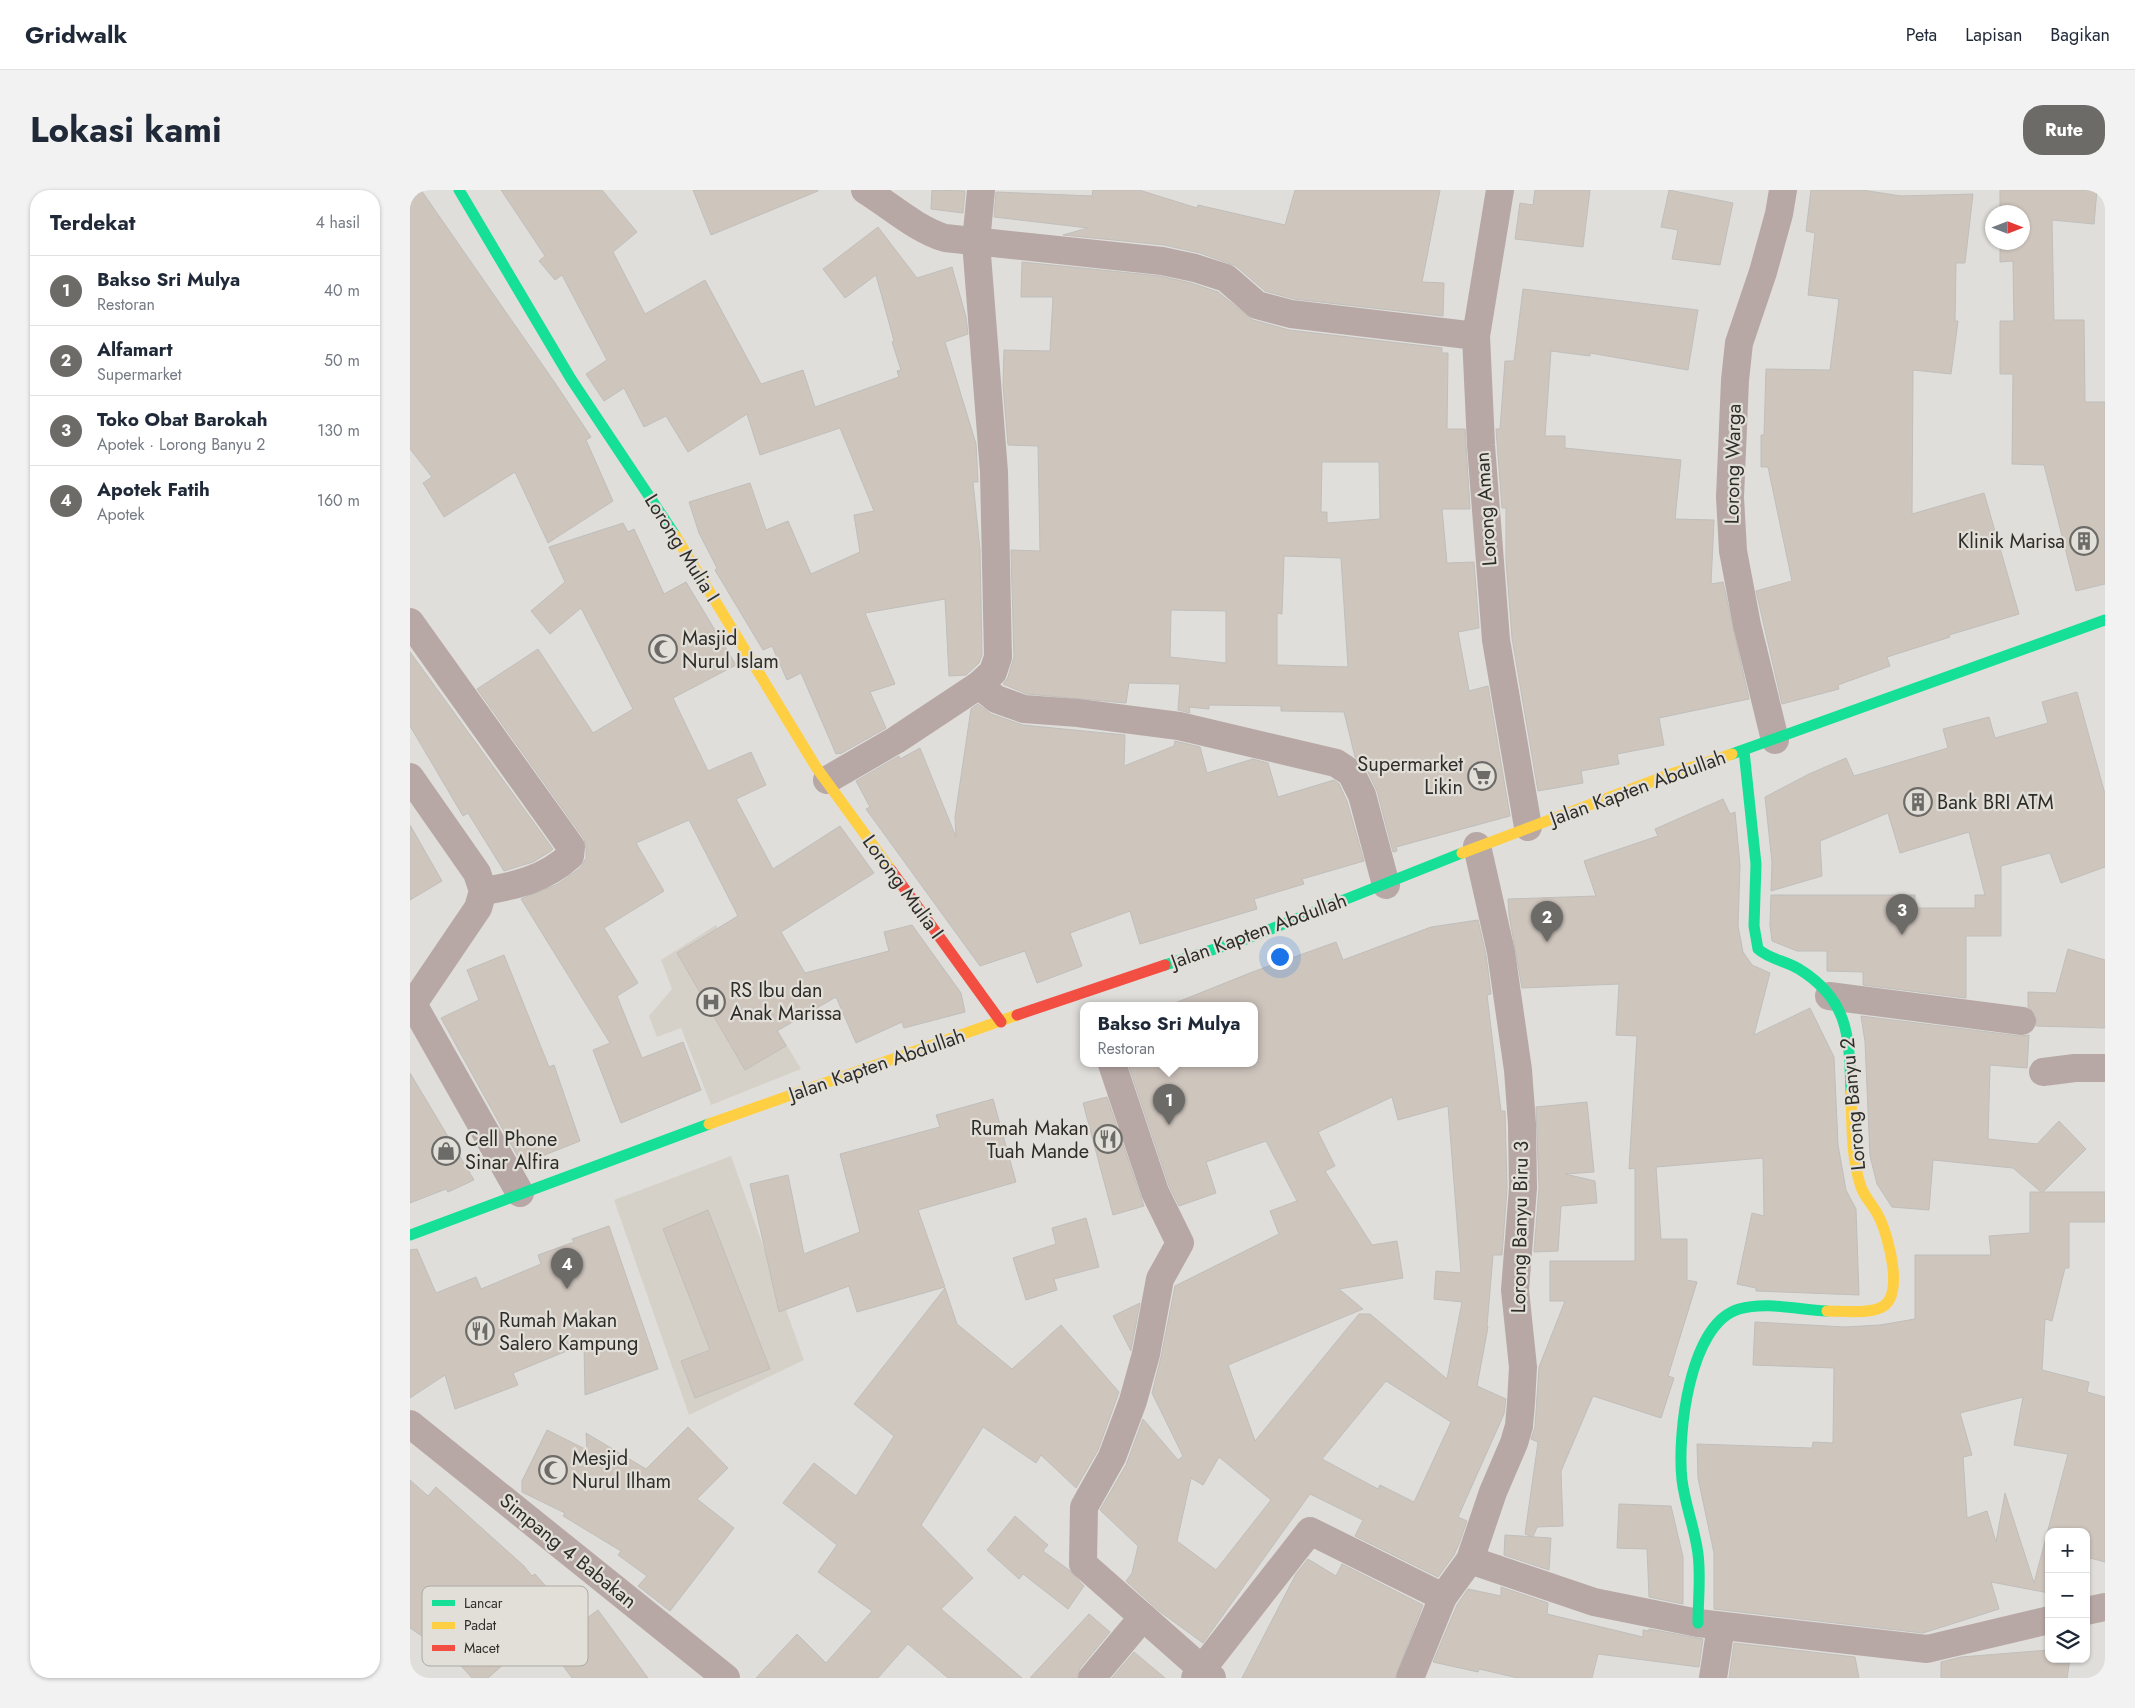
<!DOCTYPE html>
<html lang="id">
<meta charset="utf-8">
<style>
:root{--surface:#fff;--page:#f2f2f3;--text:#1f2937;--muted:#747a83;--line:#e0e1e3;--accent:#6c6b68}
body{margin:0;font-family:Jost,sans-serif;background:var(--page);color:var(--text)}
.controls{position:absolute;right:15px;bottom:15px;display:grid;overflow:hidden;border-radius:10px;box-shadow:0 1px 4px #0004}
.controls button{width:45px;height:45px;display:grid;place-items:center;padding:0;border:0;border-bottom:1px solid var(--line);background:var(--surface);color:var(--text);font:25px sans-serif}
.compass{position:absolute;left:1575px;top:15px;width:45px;height:45px;border-radius:50%;background:var(--surface);box-shadow:0 1px 4px #0004;rotate:90deg}
.you{position:absolute;left:869px;top:766px;width:18px;height:18px;margin:-12px;border:4px solid #fff;border-radius:50%;background:#1a73e8;box-shadow:0 0 0 8px #1a73e833}
.badge{display:grid;place-items:center;width:32px;height:32px;border-radius:50%;background:var(--accent);color:#fff;font-size:16px;font-weight:700}
.pin{position:absolute;translate:-50% -41px;filter:drop-shadow(0 1px 2px #0008)}
.pin::after{content:'';position:absolute;top:26px;width:18px;height:15px;background:inherit;clip-path:polygon(0 0,100% 0,50% 100%)}
.popup{position:absolute;left:670px;top:812px;width:178px;height:65px;box-sizing:border-box;display:grid;place-content:center;border-radius:10px;background:var(--surface);filter:drop-shadow(0 1px 4px #0005);font-size:16px;white-space:nowrap;color:var(--muted)}
.popup b{font-size:19px;color:var(--text)}
.popup::after{content:'';position:absolute;left:50%;top:100%;margin-left:-10px;border:10px solid transparent;border-top-color:var(--surface)}
.list{margin:0;padding:0;list-style:none}
h2{display:flex;justify-content:space-between;align-items:center;height:65px;margin:0;padding:0 20px;font-size:21px}
h2 small{font-size:16px;font-weight:400;color:var(--muted)}
.list li{display:grid;grid-template-columns:32px 1fr auto;gap:15px;align-items:center;box-sizing:border-box;height:70px;padding:0 20px;border-top:1px solid var(--line)}
.list b{display:block;font-size:19px;white-space:nowrap}
.list p{margin:0;font-size:16px;white-space:nowrap;color:var(--muted)}
.list em{font-size:16px;font-style:normal;color:var(--muted)}
.icon{flex:none;width:28px;height:28px;fill:none;stroke:currentColor;stroke-width:2;stroke-linecap:round;stroke-linejoin:round}
.map{position:relative;flex:none;width:1695px;height:1488px;overflow:hidden;border-radius:20px}
header{display:flex;align-items:center;gap:30px;box-sizing:border-box;height:70px;padding:0 25px;background:var(--surface);border-bottom:1px solid var(--line)}
header strong{font-size:24px}
nav{display:flex;gap:28px;margin-inline-start:auto;font-size:18px}
.intro{display:flex;align-items:center;justify-content:space-between;box-sizing:border-box;height:120px;padding:0 30px}
h1{margin:0;font-size:35px}
.button{padding:12px 22px;border-radius:20px;background:var(--accent);color:#fff;font-size:18px;font-weight:700}
main{display:flex;gap:30px;padding:0 30px}
aside{flex:1;background:var(--surface);border-radius:20px;box-shadow:0 1px 4px #0004}
.map>svg:first-child{display:block}
.built{fill:#d6d1c8}
.building{fill:#cec5bd;stroke:#c0bebb;fill-rule:evenodd}
.lines{fill:none;stroke-linecap:round;stroke-linejoin:round}
.street{stroke:#b7a8a5;stroke-width:28}
.fast{stroke:#16e098;stroke-width:11}
.slow{stroke:#ffcf43;stroke-width:11}
.jam{stroke:#f24e42;stroke-width:11}
.labels{text-anchor:middle;dominant-baseline:central;stroke-width:4.5;stroke-linejoin:round;paint-order:stroke}
.street-label{font-size:20px;fill:#2e2d2a;stroke:#e2dfd8}
.poi-label{font-size:20px;fill:#2e2d2a;stroke:#e2dfd8;text-anchor:start}
.key{fill:#e2dfd8;stroke:#acaaa4;stroke-width:1}
.key-label{font-size:14px;fill:#2e2d2a}
</style>
<header>
<strong>Gridwalk</strong>
<nav><a>Peta</a><a>Lapisan</a><a>Bagikan</a></nav>
</header>
<div class="intro"><h1>Lokasi kami</h1><a class="button">Rute</a></div>
<main>
<aside>
<h2>Terdekat<small>4 hasil</small></h2>
<ul class="list">
<li><span class="badge">1</span><div><b>Bakso Sri Mulya</b><p>Restoran</p></div><em>40 m</em></li>
<li><span class="badge">2</span><div><b>Alfamart</b><p>Supermarket</p></div><em>50 m</em></li>
<li><span class="badge">3</span><div><b>Toko Obat Barokah</b><p>Apotek · Lorong Banyu 2</p></div><em>130 m</em></li>
<li><span class="badge">4</span><div><b>Apotek Fatih</b><p>Apotek</p></div><em>160 m</em></li>
</ul>
</aside>
<div class="map">
<svg width="1695" height="1488" viewBox="0 0 1695 1488">
<rect width="100%" height="100%" fill="#e0deda"/>
<!-- built -->
<g class="built">
<polygon points="306,735 391,879 301,915 271,838 247,847 239,826 262,799 251,770"/>
<polygon points="321,966 394,1170 279,1225 204,1010"/>
</g>
<!-- building -->
<g class="building">
<polygon points="0,0 11,0 143,190 181,247 176,250 203,311 138,353 105,282 34,327 13,293 22,287 0,259"/>
<polygon points="91,0 192,0 227,42 203,62 235,124 295,90 351,194 393,180 405,217 489,187 487,181 491,180 482,152 484,151 466,85 435,108 413,79 468,37 507,88 542,77 556,127 558,144 535,152 566,254 568,292 563,292 570,360 572,465 569,473 556,485 539,486 535,409 455,423 485,494 460,502 476,538 430,564 429,563 426,564 391,483 377,490 362,456 353,460 305,380 307,378 289,343 279,312 340,293 356,340 378,331 401,384 450,362 444,325 464,321 430,238 350,265 337,224 278,262 256,226 234,237 214,198 194,211 176,184 197,170 152,85 145,90 129,71 135,66"/>
<polygon points="283,0 408,0 408,1 301,45"/>
<polygon points="522,0 555,1 553,23 521,19"/>
<polygon points="683,0 729,0 787,18 788,15 875,35 885,0 1030,0 1012,92 1034,93 1033,126 884,109 855,101 826,76 790,63 754,55 653,45 678,38 584,27 586,2 682,6"/>
<polygon points="1125,0 1180,0 1173,57 1105,49 1110,13 1123,15"/>
<polygon points="1259,0 1323,13 1310,75 1262,69 1268,40 1251,37"/>
<polygon points="1401,0 1452,0 1491,6 1563,4 1555,73 1546,73 1545,131 1548,131 1541,184 1503,180 1502,324 1574,303 1609,424 1539,445 1540,447 1477,467 1480,476 1428,495 1429,499 1372,514 1346,401 1382,391 1358,277 1351,277 1351,245 1354,245 1356,179 1420,180 1429,109 1398,105 1405,43 1396,41"/>
<polygon points="1590,0 1687,0 1684,34 1642,30 1644,130 1674,130 1675,212 1695,212 1695,394 1666,401 1634,275 1602,274 1603,184 1590,184 1590,131 1604,131 1603,71 1590,72 1590,52 1612,52 1612,22 1590,22"/>
<path d="M612,72L750,86L781,93L808,102L843,130L879,140L1032,158V163H1038L1037,239H1055L1060,319H1032L1037,373L1064,372L1069,438L1048,442L1059,501L1078,496L1100,626L986,657L987,661L983,662L967,601L955,576L945,567L934,522L871,521V516L799,515V519L779,517L780,523L768,520L770,494L719,493L716,513L617,504L593,494L598,487L604,467L601,360L630,361L628,256L598,255L593,195L594,160L640,161L643,107H611ZM912,272H969L970,329L917,333V322H911ZM874,366L931,368L938,477L867,475V423L872,424ZM761,420L816,421V473L760,467Z"/>
<polygon points="1113,99 1288,120 1278,180 1180,163 1180,166 1141,161 1135,246 1155,246 1155,258 1271,270 1265,329 1304,330 1301,394 1313,392 1339,509 1249,528 1254,555 1207,564 1209,574 1171,581 1173,593 1128,601 1102,448 1096,370 1096,318 1092,318 1086,239 1090,239 1095,171 1104,171"/>
<polygon points="213,333 218,342 224,339 254,404 276,392 326,475 263,508 298,581 341,562 356,595 326,609 363,679 430,636 464,683 371,742 395,783 479,761 474,742 502,735 551,803 555,822 494,838 492,832 446,853 426,807 367,841 376,856 335,880 267,763 328,726 279,630 226,653 254,701 194,738 228,793 207,806 232,868 273,852 291,900 211,933 183,860 200,853 111,709 148,694 170,678 176,668 176,658 174,649 67,499 128,459 183,543 223,519 171,418 140,444 121,421 155,392 139,357"/>
<polygon points="0,462 143,659 141,661 123,672 94,681 58,623 53,626 0,536"/>
<polygon points="1667,502 1695,604 1695,677 1651,693 1640,663 1591,676 1591,746 1556,746 1556,808 1453,795 1453,782 1417,781 1417,761 1387,761 1362,751 1360,735 1361,705 1505,705 1505,718 1565,718 1565,705 1575,705 1559,642 1490,663 1478,623 1410,651 1412,686 1361,701 1362,672 1355,607 1399,584 1436,568 1444,586 1538,558 1533,539 1579,527 1585,548 1638,533 1632,512"/>
<polygon points="568,514 581,524 613,535 715,545 714,576 764,556 765,551 790,557 797,583 843,569 858,573 868,607 924,590 929,594 937,611 954,671 892,689 894,694 844,709 847,719 730,754 720,721 660,743 672,776 627,793 615,761 570,776 456,619 460,617 446,591 489,566 490,569 510,558 546,647 545,627 561,519"/>
<polygon points="1313,609 1320,624 1325,622 1330,675 1328,736 1333,762 1342,775 1360,783 1344,845 1400,818 1424,867 1428,955 1436,1000 1446,1019 1449,1105 1346,1101 1346,1098 1327,1094 1342,1023 1354,1026 1353,968 1246,977 1251,1049 1277,1049 1277,1090 1287,1092 1258,1186 1264,1188 1251,1228 1183,1206 1151,1281 1153,1336 1127,1337 1123,1347 1115,1344 1128,1252 1121,1249 1125,1237 1129,1177 1155,1111 1140,1111 1140,1071 1225,1071 1225,978 1219,979 1227,846 1206,845 1209,794 1112,798 1099,725 1098,709 1186,706 1174,671 1248,646 1245,639"/>
<polygon points="0,635 32,691 0,710"/>
<path d="M1068,730L1076,765L1081,804L1077,805L1091,921H1095L1097,998L1092,1065H1083L1077,1136L1078,1137L1067,1196L1096,1209L1094,1224L1048,1327L1057,1331L1049,1354L1044,1365L1028,1387L945,1346L953,1330L900,1304L793,1453L749,1421L716,1391L722,1383L728,1356L690,1320L716,1275L733,1229L768,1270L773,1266L742,1203L751,1167L765,1096L869,1044L860,1021L887,1011L856,951L796,972L806,1003L769,1016L759,996L718,874H844V816L760,815L845,781L926,752L933,770L1021,737ZM982,907L988,930L1038,916L1051,1083L1026,1081L1024,1109L1052,1112L1037,1189L960,1124H949L845,1251L818,1175L953,1119L929,1099L993,1088L987,1051L962,1055L915,981L925,976L908,942ZM976,1191L1041,1232L1004,1312L970,1295L968,1299L912,1269ZM809,1267L861,1310L806,1380L767,1351L781,1288L793,1295Z"/>
<polygon points="1658,759 1695,770 1695,838 1626,836 1626,825 1618,817 1618,802 1646,803"/>
<polygon points="94,765 139,877 144,875 170,951 112,974 31,828 69,810 57,780"/>
<path d="M1451,826L1610,846L1619,845L1617,878L1580,875L1578,949L1627,954L1649,931L1676,959L1633,1002H1695V1032H1659V1078H1655L1642,1131L1635,1129L1632,1180L1679,1192L1677,1202L1695,1207V1372L1680,1368L1676,1386V1342H1639V1403L1581,1392L1589,1419L1513,1443L1304,1419V1363L1288,1288L1287,1254L1402,1258L1403,1252L1423,1253L1424,1178L1343,1175L1345,1132L1435,1137L1470,1135L1505,1129V1065H1581L1579,1046L1620,1043V1002H1631L1603,978L1523,970L1519,1020L1482,1017L1467,994L1460,966L1455,852ZM1613,1207L1604,1255L1658,1264L1624,1393L1595,1303L1586,1352L1577,1321L1557,1328L1553,1267L1562,1265L1550,1223Z"/>
<polygon points="0,883 64,990 38,1002 36,999 0,1013"/>
<polygon points="697,907 734,1016 703,1025 673,913"/>
<polygon points="583,909 606,992 508,1020 535,1097 447,1122 439,1096 369,1122 340,994 378,985 394,1064 450,1042 430,964 530,937 526,925"/>
<polygon points="1177,912 1184,982 1155,984 1185,991 1187,1013 1151,1016 1148,1061 1124,1062 1129,998 1126,917"/>
<polygon points="298,1020 360,1179 285,1208 271,1171 300,1160 253,1039"/>
<polygon points="676,1028 689,1077 644,1089 647,1100 616,1110 603,1068 646,1054 642,1038"/>
<polygon points="199,1036 248,1179 175,1205 174,1154 103,1183 108,1195 45,1219 35,1185 0,1208 0,1060 7,1059 26,1103 66,1087 71,1099 131,1074 128,1065 164,1052 162,1049"/>
<polygon points="535,1098 547,1134 602,1179 651,1135 709,1202 688,1260 666,1298 631,1265 626,1273 573,1237 511,1335 563,1388 531,1419 612,1488 538,1488 498,1454 468,1488 346,1488 387,1444 416,1473 462,1421 408,1382 427,1355 373,1313 404,1273 446,1306 484,1246 444,1214"/>
<polygon points="730,1113 721,1160 721,1161 703,1126"/>
<polygon points="278,1237 318,1278 287,1309 324,1338 260,1421 228,1396 237,1386 208,1365 211,1361 153,1326 155,1323 112,1302 112,1291 137,1240 177,1260 176,1243 236,1279"/>
<polygon points="0,1290 18,1306 26,1297 114,1376 122,1386 125,1384 169,1434 188,1420 238,1488 162,1488 129,1443 78,1488 62,1488 43,1467 0,1438"/>
<polygon points="1209,1314 1261,1316 1273,1367 1273,1414 1239,1407 1237,1359 1207,1358"/>
<polygon points="605,1326 638,1355 633,1361 659,1380 674,1396 658,1419 613,1384 609,1389 577,1360"/>
<polygon points="1095,1345 1141,1348 1139,1380 1094,1365"/>
<polygon points="898,1369 926,1386 932,1374 1013,1415 985,1488 832,1488 886,1384"/>
<polygon points="1091,1397 1138,1413 1137,1424 1233,1447 1233,1440 1239,1441 1239,1439 1293,1449 1289,1477 1188,1464 1182,1488 1108,1488 1069,1479 1068,1482 1023,1472 1047,1415 1058,1399 1091,1406"/>
<polygon points="679,1424 700,1442 670,1478 667,1488 620,1488"/>
<polygon points="1324,1453 1445,1467 1449,1488 1319,1488"/>
<polygon points="1639,1460 1639,1469 1660,1469 1657,1488 1531,1488 1531,1472 1551,1467"/>
<polygon points="724,1462 755,1488 702,1488"/>
</g>
<g class="lines">
<!-- street -->
<g class="street">
<path d="M455,0C481,16 506,39 535,48L752,71L785,78L816,88L847,115L881,124L1066,146"/>
<polyline points="1090,0 1066,146 1071,255 1086,450 1118,637"/>
<path d="M0,432L161,657L160,666C135,689 105,696 73,701"/>
<polyline points="569,495 586,509 614,519 668,523 769,536 926,573 941,583 952,605 976,695"/>
<polyline points="1365,550 1337,435 1323,361 1320,307 1325,190 1329,153 1353,82 1369,24 1373,0"/>
<polyline points="0,587 67,683 73,701 68,718 3,814 110,1003"/>
<polyline points="417,590 486,550 569,495 583,482 588,467 584,282 566,52 571,0"/>
<polyline points="1419,806 1612,831"/>
<polyline points="702,874 745,1002 770,1053 750,1089 736,1164 723,1211 702,1267 674,1317 673,1374 802,1488"/>
<polyline points="1633,882 1665,878 1695,878"/>
<polyline points="0,1234 316,1488"/>
<polyline points="1060,1370 1184,1412 1288,1433 1517,1459 1639,1430"/>
<polyline points="1676,1421 1695,1417"/>
<polyline points="682,1488 733,1427"/>
<polyline points="785,1488 900,1341 1033,1407"/>
<polyline points="1000,1488 1033,1407 1060,1370 1083,1302 1104,1253 1109,1236 1111,1213 1113,1177 1105,1100 1113,998 1112,934 1108,880 1091,762 1067,656"/>
<polyline points="1303,1488 1311,1436"/>
</g>
<!-- fast -->
<g class="fast">
<polyline points="49,0 161,189 265,345"/>
<path d="M1334,561L1346,674L1344,736L1348,759C1359,769 1376,771 1389,779C1441,811 1439,850 1441,903"/>
<polyline points="1322,564 1695,430"/>
<polyline points="755,775 836,749 1052,663"/>
<polyline points="0,1045 299,934"/>
<path d="M1288,1433C1288,1410 1291,1387 1288,1364C1285,1339 1275,1315 1272,1290C1267,1245 1279,1134 1329,1119C1357,1111 1389,1120 1417,1121"/>
</g>
<!-- slow -->
<g class="slow">
<polyline points="265,345 406,577 481,680"/>
<polyline points="1052,663 1261,584 1322,564"/>
<polyline points="299,934 607,825"/>
<path d="M1417,1121C1431,1121 1457,1124 1470,1118C1496,1108 1478,1045 1469,1027C1464,1016 1455,1008 1451,997C1441,968 1442,934 1441,903"/>
</g>
<!-- jam -->
<g class="jam">
<polyline points="481,680 591,832"/>
<polyline points="607,825 755,775"/>
</g>
</g>
<!-- icons -->
<defs>
<symbol id="building-ring" viewBox="-11 -11 22 22"><circle r="9.5" fill="#e2dfd8" stroke="#6c6b68" stroke-width="1.5"/><path d="M-4-6H4V6H1V3H-1V6H-4ZM-2.5-4.3h1.7v1.8h-1.7ZM.8-4.3h1.7v1.8H.8ZM-2.5-1h1.7V.8h-1.7ZM.8-1h1.7V.8H.8Z" fill="#6c6b68"/></symbol>
<symbol id="mosque-ring" viewBox="-11 -11 22 22"><circle r="9.5" fill="#e2dfd8" stroke="#6c6b68" stroke-width="1.5"/><path d="M3.5-4.9A6 6 0 1 0 3.5 4.9A5 5 0 1 1 3.5-4.9Z" fill="#6c6b68"/></symbol>
<symbol id="supermarket-ring" viewBox="-11 -11 22 22"><circle r="9.5" fill="#e2dfd8" stroke="#6c6b68" stroke-width="1.5"/><path d="M-6-5.5h2.5l.6 2H6L4.5 2H-2.5L-4.4-4H-6ZM-1.5 3.2a1.3 1.3 0 1 0 .1 0ZM3 3.2a1.3 1.3 0 1 0 .1 0Z" fill="#6c6b68"/></symbol>
<symbol id="hospital-ring" viewBox="-11 -11 22 22"><circle r="9.5" fill="#e2dfd8" stroke="#6c6b68" stroke-width="1.5"/><path d="M-5-5h3v3.5h4V-5h3V5h-3V1.5h-4V5h-3Z" fill="#6c6b68"/></symbol>
<symbol id="restaurant-ring" viewBox="-11 -11 22 22"><circle r="9.5" fill="#e2dfd8" stroke="#6c6b68" stroke-width="1.5"/><path d="M-5-6h1v4h1v-4h1v4h1v-4h1v5L-1.5 .5V6h-2V.5L-5-1ZM5-6V6H3V1.5H1.5Q1.5-4 5-6Z" fill="#6c6b68"/></symbol>
<symbol id="shop-ring" viewBox="-11 -11 22 22"><circle r="9.5" fill="#e2dfd8" stroke="#6c6b68" stroke-width="1.5"/><path d="M-5-2.5h2.3a2.7 3.5 0 0 1 5.4 0H5L5.5 6h-11ZM-1.5-2.5h3a1.5 2.3 0 0 0-3 0Z" fill="#6c6b68"/></symbol>
</defs>
<g fill-rule="evenodd">
<use href="#building-ring" x="1658" y="335" width="32" height="32"/>
<use href="#mosque-ring" x="237" y="443" width="32" height="32"/>
<use href="#supermarket-ring" x="1056" y="570" width="32" height="32"/>
<use href="#building-ring" x="1492" y="596" width="32" height="32"/>
<use href="#hospital-ring" x="285" y="796" width="32" height="32"/>
<use href="#restaurant-ring" x="682" y="933" width="32" height="32"/>
<use href="#shop-ring" x="20" y="945" width="32" height="32"/>
<use href="#restaurant-ring" x="54" y="1125" width="32" height="32"/>
<use href="#mosque-ring" x="127" y="1264" width="32" height="32"/>
</g>
<g class="labels">
<!-- street labels -->
<g class="street-label">
<text transform="translate(1323 274) rotate(-89)">Lorong Warga</text>
<text transform="translate(1076 319) rotate(-94)">Lorong Aman</text>
<text transform="translate(272 358) rotate(58)">Lorong Mulia I</text>
<text transform="translate(1228 598) rotate(-20)">Jalan Kapten Abdullah</text>
<text transform="translate(493 697) rotate(54)">Lorong Mulia I</text>
<text transform="translate(849 741) rotate(-20)">Jalan Kapten Abdullah</text>
<text transform="translate(467 875) rotate(-19)">Jalan Kapten Abdullah</text>
<text transform="translate(1443 914) rotate(-95)">Lorong Banyu 2</text>
<text transform="translate(1110 1037) rotate(-89)">Lorong Banyu Biru 3</text>
<text transform="translate(158 1361) rotate(39)">Simpang 4 Babakan</text>
</g>
<!-- poi labels -->
<g class="poi-label">
<text x="1655" y="351" text-anchor="end">Klinik Marisa</text>
<text x="272" y="448">Masjid<tspan x="272" dy="23">Nurul Islam</tspan></text>
<text x="1053" y="574" text-anchor="end">Supermarket<tspan x="1053" dy="23">Likin</tspan></text>
<text x="1527" y="612">Bank BRI ATM</text>
<text x="320" y="800">RS Ibu dan<tspan x="320" dy="23">Anak Marissa</tspan></text>
<text x="679" y="938" text-anchor="end">Rumah Makan<tspan x="679" dy="23">Tuah Mande</tspan></text>
<text x="55" y="949">Cell Phone<tspan x="55" dy="23">Sinar Alfira</tspan></text>
<text x="89" y="1130">Rumah Makan<tspan x="89" dy="23">Salero Kampung</tspan></text>
<text x="162" y="1268">Mesjid<tspan x="162" dy="23">Nurul Ilham</tspan></text>
</g>
</g>
<!-- legend -->
<rect x="12" y="1396" width="166" height="80" rx="8" class="key"/>
<rect x="22" y="1410" width="23" height="6" fill="#16e098"/>
<rect x="22" y="1432" width="23" height="7" fill="#ffcf43"/>
<rect x="22" y="1455" width="23" height="6" fill="#f24e42"/>
<g class="key-label">
<text x="54" y="1418">Lancar</text>
<text x="54" y="1440">Padat</text>
<text x="54" y="1463">Macet</text>
</g>
</svg>
<div class="controls">
<button>+</button>
<button>−</button>
<button><svg class="icon" aria-label="layers" viewBox="0 0 24 24"><path d="M12 4l9 5-9 5-9-5zM3 14l9 5 9-5"/></svg></button>
</div>
<svg class="compass" viewBox="-18 -18 36 36"><path d="M0-13l5 13h-10z" fill="#e53935"/><path d="M0 13l5-13h-10z" fill="#747a83"/></svg>
<div class="you"></div>
<div class="pin badge" style="left:759px;top:935px">1</div>
<div class="popup"><b>Bakso Sri Mulya</b>Restoran</div>
<div class="pin badge" style="left:1137px;top:752px">2</div>
<div class="pin badge" style="left:1492px;top:745px">3</div>
<div class="pin badge" style="left:157px;top:1099px">4</div>
</div>
</main>
